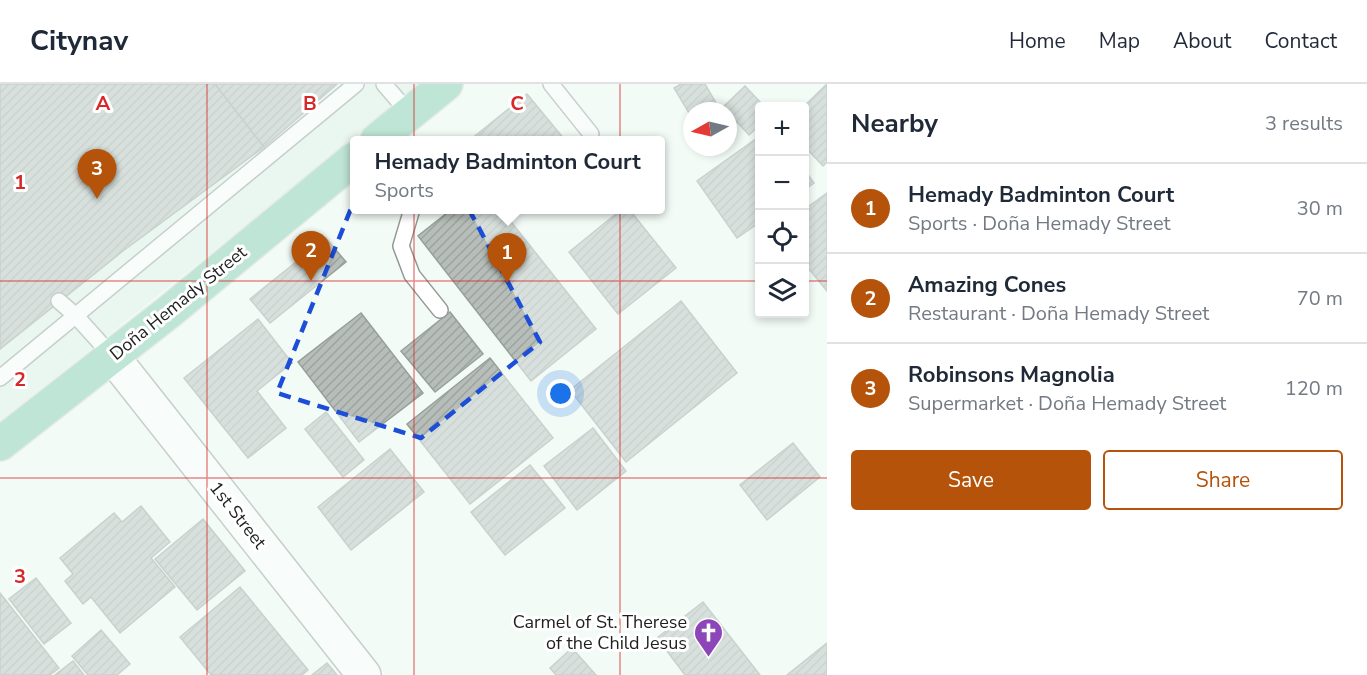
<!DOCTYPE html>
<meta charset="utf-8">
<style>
:root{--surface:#fff;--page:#f6f6f7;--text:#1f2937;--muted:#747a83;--line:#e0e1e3;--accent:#b45309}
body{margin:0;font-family:"Nunito Sans",sans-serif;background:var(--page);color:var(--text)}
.controls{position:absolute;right:18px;top:18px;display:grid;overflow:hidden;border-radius:6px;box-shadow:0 3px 9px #0003}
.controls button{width:54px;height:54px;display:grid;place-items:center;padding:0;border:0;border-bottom:2px solid var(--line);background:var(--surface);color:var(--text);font:30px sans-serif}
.compass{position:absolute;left:683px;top:18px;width:54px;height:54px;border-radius:50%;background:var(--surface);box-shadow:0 3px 9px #0003;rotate:262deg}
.you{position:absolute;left:561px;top:310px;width:21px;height:21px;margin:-15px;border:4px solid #fff;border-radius:50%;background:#1a73e8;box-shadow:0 0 0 9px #1a73e833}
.badge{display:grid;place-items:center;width:39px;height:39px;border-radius:50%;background:var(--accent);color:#fff;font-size:20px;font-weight:700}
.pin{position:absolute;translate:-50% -50px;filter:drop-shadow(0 2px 3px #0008)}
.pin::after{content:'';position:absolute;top:32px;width:21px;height:18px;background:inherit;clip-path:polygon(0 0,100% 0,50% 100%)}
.popup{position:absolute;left:350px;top:52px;width:315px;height:78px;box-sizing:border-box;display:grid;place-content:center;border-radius:6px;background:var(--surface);filter:drop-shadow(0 2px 4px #0005);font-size:20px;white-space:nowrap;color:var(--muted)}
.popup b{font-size:22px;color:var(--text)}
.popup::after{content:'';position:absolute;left:50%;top:100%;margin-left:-12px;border:12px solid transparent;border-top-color:var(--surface)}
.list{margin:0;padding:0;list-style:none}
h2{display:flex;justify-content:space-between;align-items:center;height:78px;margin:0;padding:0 24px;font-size:26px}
h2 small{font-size:20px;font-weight:400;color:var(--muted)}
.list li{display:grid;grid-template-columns:39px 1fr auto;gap:18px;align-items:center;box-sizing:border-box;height:90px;padding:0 24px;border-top:2px solid var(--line)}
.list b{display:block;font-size:22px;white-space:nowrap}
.list p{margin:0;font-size:20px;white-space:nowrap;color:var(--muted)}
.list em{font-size:20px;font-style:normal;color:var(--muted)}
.actions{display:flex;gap:12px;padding:18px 24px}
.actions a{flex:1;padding:14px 0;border:2px solid var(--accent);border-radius:6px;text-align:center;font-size:21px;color:var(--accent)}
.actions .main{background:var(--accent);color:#fff}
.icon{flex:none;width:33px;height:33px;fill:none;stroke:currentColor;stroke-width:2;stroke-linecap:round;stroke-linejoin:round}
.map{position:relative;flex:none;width:827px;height:591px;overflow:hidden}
header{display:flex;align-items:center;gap:36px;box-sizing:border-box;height:84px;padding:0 30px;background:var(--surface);border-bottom:2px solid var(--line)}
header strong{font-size:28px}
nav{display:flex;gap:33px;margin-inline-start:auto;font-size:21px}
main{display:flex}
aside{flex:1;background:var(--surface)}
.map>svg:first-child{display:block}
.built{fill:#e1f0e7}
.building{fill:url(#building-hatch);stroke:#979f9a;stroke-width:1.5}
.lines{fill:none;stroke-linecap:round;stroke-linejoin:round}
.lane-casing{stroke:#929995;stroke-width:18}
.secondary-casing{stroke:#929995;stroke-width:36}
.primary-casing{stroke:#d6d7d6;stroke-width:36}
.lane{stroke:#fff;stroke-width:15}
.secondary{stroke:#fff;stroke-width:33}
.primary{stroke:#7ecaab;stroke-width:33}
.marked{fill:none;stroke:#1d4ed8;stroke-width:4.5;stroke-dasharray:12 8;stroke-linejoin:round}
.grid{fill:none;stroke:#d62828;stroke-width:1.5;stroke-opacity:0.55}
.labels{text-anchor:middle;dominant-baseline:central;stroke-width:6;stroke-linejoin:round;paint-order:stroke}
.street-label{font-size:18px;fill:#1d201e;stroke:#fff}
.poi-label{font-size:18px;fill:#1d201e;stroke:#fff;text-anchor:end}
.grid-label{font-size:20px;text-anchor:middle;font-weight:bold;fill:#d62828;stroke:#fff;stroke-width:6;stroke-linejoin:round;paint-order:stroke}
</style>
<header>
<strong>Citynav</strong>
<nav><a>Home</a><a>Map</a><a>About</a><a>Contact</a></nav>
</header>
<main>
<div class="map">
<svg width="827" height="591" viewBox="0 0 827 591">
<defs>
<pattern id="building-hatch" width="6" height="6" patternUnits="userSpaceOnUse" patternTransform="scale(1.5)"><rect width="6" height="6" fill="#b7beba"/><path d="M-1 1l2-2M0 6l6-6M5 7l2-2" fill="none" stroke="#9da39f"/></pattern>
</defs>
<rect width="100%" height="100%" fill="#f3fbf7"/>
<!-- built -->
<polygon class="built" points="0,0 422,0 0,338"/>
<!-- building -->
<g class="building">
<polygon points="0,0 215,0 264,63 123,167 0,265"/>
<polygon points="215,0 337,0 264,63"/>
<polygon points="681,0 705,0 720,26 718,27 692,27 692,34 674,4"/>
<polygon points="827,0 827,78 823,82 804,62 804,22"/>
<polygon points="745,2 764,22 760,22 760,41 749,51 723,23"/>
<polygon points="527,10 565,56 470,56"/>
<polygon points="760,52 760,138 737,154 697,97"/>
<polygon points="804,85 814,99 804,106"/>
<polygon points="827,109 827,207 804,179 804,126"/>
<polygon points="452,125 501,125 596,245 531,297 418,152"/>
<polygon points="622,125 629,125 676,184 618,230 569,168"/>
<polygon points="326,154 346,178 270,239 250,215"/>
<polygon points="681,217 737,289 626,378 570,306"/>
<polygon points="450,228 483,270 435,308 401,267"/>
<polygon points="361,229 423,309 359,358 298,278"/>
<polygon points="258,235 292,279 257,307 286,344 248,374 184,294"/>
<polygon points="490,274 553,354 470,420 407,340"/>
<polygon points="326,328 364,376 343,393 305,345"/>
<polygon points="593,344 626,387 577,426 544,382"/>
<polygon points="793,359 820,393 767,436 740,401"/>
<polygon points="390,365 424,408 351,466 318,423"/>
<polygon points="530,381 565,424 505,471 471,428"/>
<polygon points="141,422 170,458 151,474 175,503 120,549 91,513 83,520 65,497 73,490 60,474 114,429 122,438"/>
<polygon points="203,435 245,487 197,526 155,475"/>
<polygon points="36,494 71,539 44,560 9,515"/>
<polygon points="240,503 308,586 302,591 211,591 180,553"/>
<polygon points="0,509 59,584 50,591 0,591"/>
<polygon points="703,518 760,591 685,591 657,554"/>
<polygon points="101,546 130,580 117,591 88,591 72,572"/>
<polygon points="827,559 827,591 787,591"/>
<polygon points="572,564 596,591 556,591 550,584"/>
<polygon points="73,577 84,591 55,591"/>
<polygon points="327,579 337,591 312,591"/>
</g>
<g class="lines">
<defs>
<g id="lane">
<polyline points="384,0 409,29"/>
<polyline points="551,0 591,50"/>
<polyline points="412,125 401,162 412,191 440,226"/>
<polyline points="59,217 76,232 112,272"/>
<polyline points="0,294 356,0"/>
</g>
<polyline id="secondary" points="112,272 364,591"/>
<g id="primary">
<polyline points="377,56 446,0"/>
<polyline points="0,360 170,227 354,75"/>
</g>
</defs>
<!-- lane casing -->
<use href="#lane" class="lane-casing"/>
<!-- secondary casing -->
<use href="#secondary" class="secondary-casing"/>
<!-- primary casing -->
<use href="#primary" class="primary-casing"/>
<!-- lane -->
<use href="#lane" class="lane"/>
<!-- secondary -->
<use href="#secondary" class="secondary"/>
<!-- primary -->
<use href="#primary" class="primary"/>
</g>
<!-- marked area -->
<path d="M0 0H827V591H0ZM450,90L540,258L421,354L277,309L352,122Z" fill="#f3fbf7" fill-opacity=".55" fill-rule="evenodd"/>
<path class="marked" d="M450,90L540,258L421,354L277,309L352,122Z"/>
<!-- grid -->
<path class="grid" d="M207,0V591M414,0V591M620,0V591M0,197H760M804,197H827M0,394H827"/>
<!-- icons -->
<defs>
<symbol id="church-pin" viewBox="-11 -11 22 30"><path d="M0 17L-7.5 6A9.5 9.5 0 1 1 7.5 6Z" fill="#8d46b9" stroke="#fff"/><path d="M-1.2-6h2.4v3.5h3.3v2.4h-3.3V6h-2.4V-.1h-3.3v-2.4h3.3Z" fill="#fff"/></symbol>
</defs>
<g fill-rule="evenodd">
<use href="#church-pin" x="692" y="532" width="33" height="45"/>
</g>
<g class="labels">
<!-- street labels -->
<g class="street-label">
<text transform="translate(178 219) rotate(-39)">Doña Hemady Street</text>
<text transform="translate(238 431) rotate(52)">1st Street</text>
</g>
<!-- poi labels -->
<g class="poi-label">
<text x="687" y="538">Carmel of St. Therese<tspan x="687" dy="21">of the Child Jesus</tspan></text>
</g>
</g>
<g class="grid-label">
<text x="103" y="26">A</text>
<text x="310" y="26">B</text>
<text x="517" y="26">C</text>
<text x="20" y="105">1</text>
<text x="20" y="302">2</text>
<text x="20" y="499">3</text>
</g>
</svg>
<div class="controls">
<button>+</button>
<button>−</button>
<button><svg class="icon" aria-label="locate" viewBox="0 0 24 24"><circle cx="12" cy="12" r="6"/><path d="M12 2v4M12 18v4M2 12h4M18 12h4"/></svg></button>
<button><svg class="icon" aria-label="layers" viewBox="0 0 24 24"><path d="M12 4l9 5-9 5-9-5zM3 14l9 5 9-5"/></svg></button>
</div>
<svg class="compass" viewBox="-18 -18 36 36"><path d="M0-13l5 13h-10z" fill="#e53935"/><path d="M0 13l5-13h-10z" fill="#747a83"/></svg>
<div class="you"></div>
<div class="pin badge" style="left:507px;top:199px">1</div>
<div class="popup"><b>Hemady Badminton Court</b>Sports</div>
<div class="pin badge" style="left:311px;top:197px">2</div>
<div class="pin badge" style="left:97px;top:115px">3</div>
</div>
<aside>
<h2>Nearby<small>3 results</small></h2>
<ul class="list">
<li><span class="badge">1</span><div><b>Hemady Badminton Court</b><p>Sports · Doña Hemady Street</p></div><em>30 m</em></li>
<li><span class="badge">2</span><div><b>Amazing Cones</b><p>Restaurant · Doña Hemady Street</p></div><em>70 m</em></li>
<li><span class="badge">3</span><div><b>Robinsons Magnolia</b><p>Supermarket · Doña Hemady Street</p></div><em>120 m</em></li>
</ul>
<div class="actions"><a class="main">Save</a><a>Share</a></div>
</aside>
</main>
